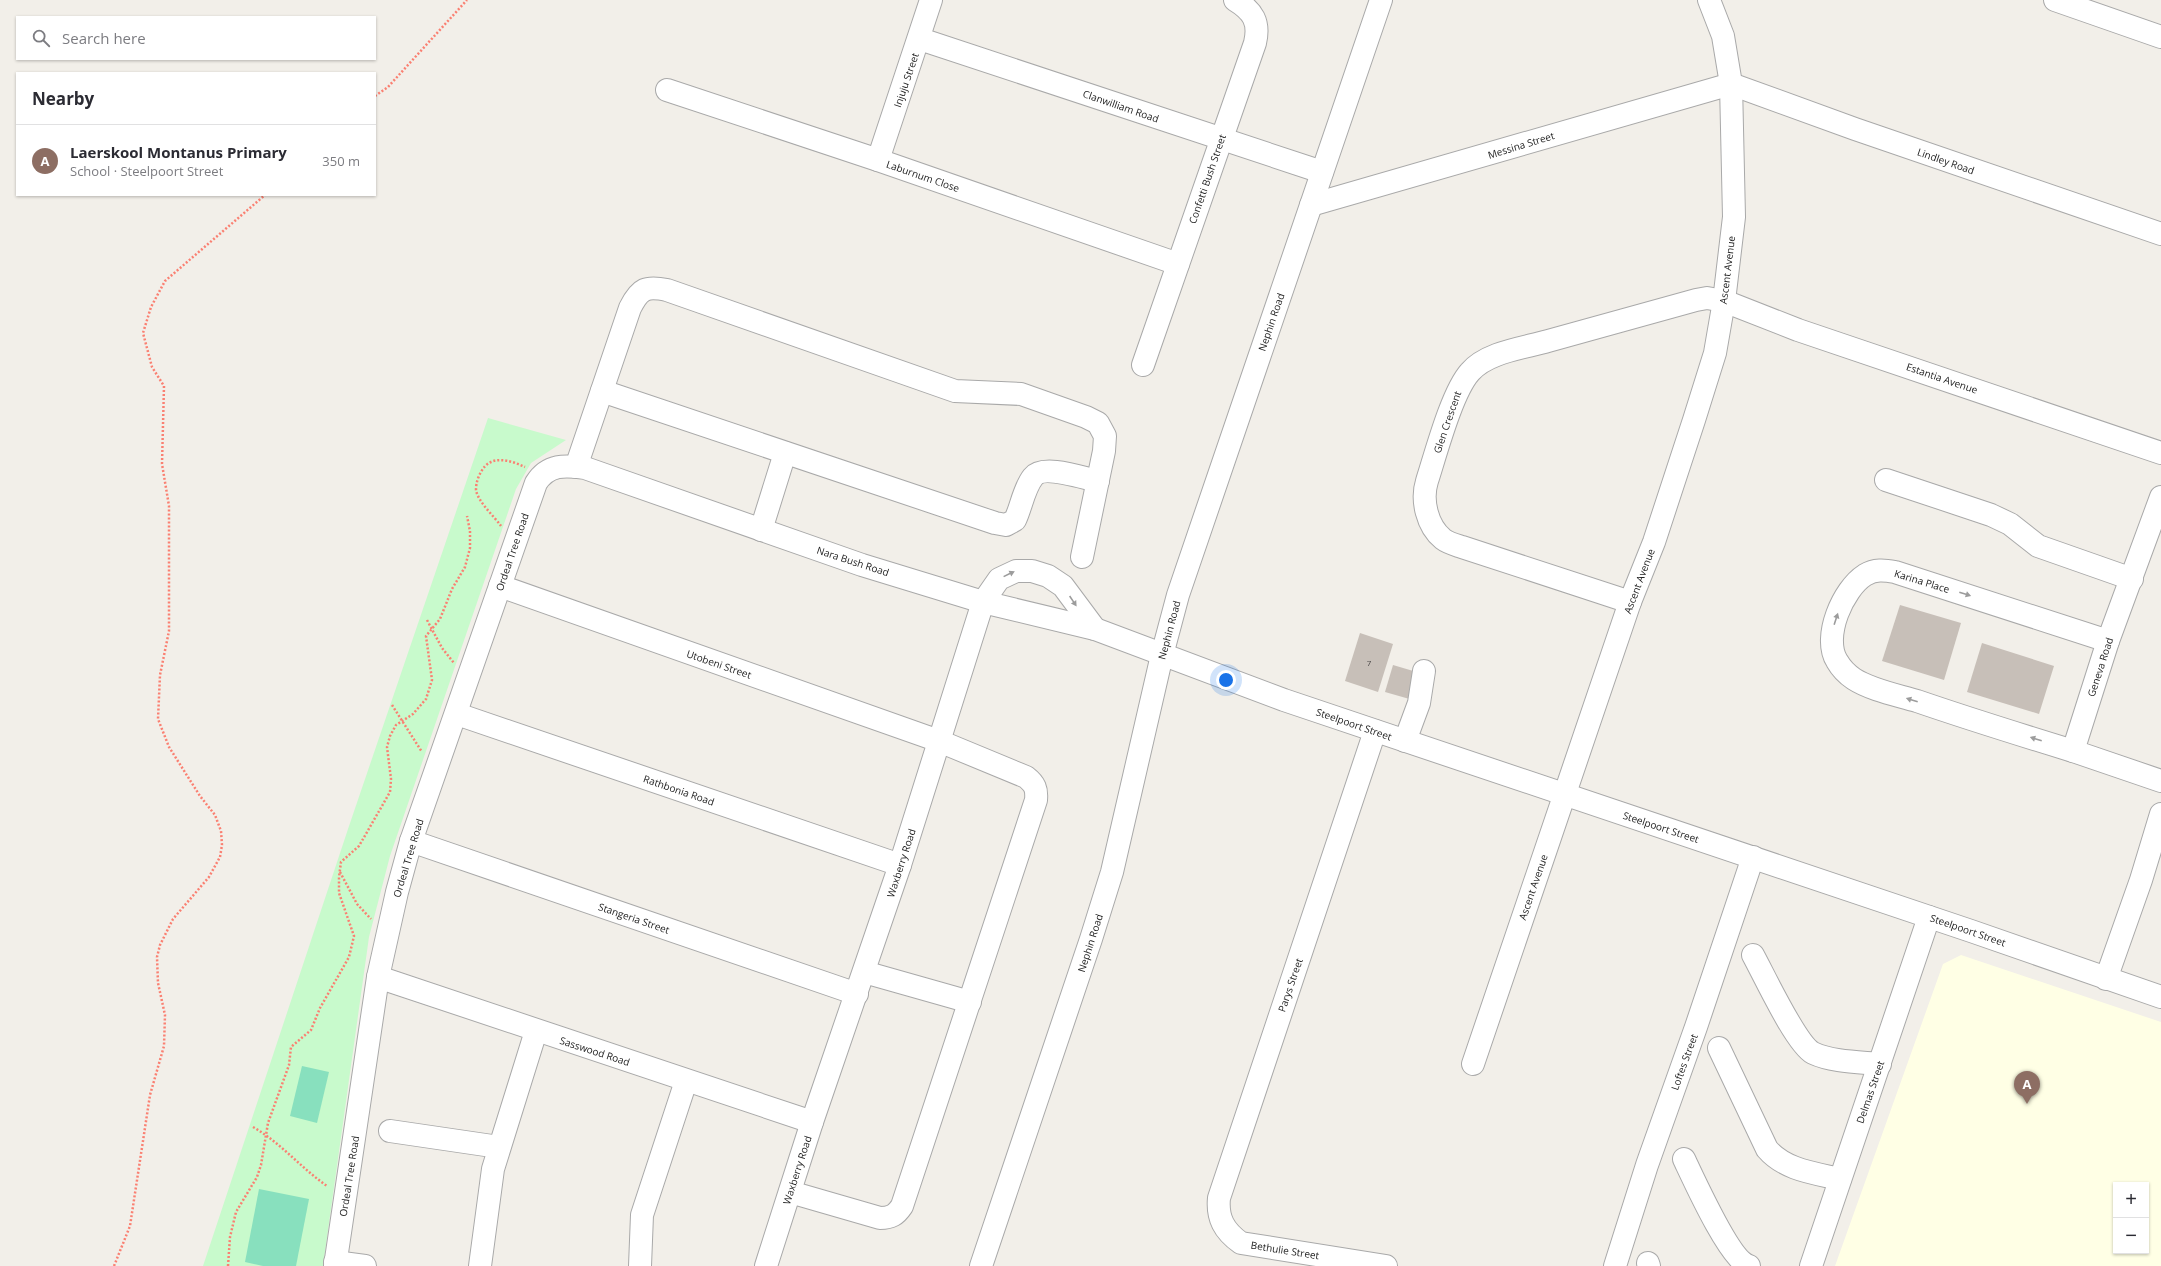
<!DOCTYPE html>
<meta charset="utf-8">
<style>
:root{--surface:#fff;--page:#f7f7f7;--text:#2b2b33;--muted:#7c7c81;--line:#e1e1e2;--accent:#d40000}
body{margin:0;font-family:"Open Sans",sans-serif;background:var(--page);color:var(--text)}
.controls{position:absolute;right:12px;bottom:12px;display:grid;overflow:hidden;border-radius:0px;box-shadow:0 1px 3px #0004}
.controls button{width:36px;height:36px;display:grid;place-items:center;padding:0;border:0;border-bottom:1px solid var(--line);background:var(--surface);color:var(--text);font:20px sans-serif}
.you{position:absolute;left:1226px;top:680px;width:14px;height:14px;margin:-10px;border:3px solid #fff;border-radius:50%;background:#1a73e8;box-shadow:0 0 0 6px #1a73e833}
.badge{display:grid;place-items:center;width:26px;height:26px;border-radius:50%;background:var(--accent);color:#fff;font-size:13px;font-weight:700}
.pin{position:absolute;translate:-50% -33px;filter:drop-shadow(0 1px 2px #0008)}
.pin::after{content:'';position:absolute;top:21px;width:14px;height:12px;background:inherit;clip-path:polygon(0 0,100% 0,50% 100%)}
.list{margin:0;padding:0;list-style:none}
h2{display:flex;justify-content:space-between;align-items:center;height:52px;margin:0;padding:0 16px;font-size:17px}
h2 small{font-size:13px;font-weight:400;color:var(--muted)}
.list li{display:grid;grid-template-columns:26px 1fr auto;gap:12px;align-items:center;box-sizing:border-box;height:72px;padding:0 16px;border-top:1px solid var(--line)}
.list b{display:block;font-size:15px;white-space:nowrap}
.list p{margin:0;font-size:13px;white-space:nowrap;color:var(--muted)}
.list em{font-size:13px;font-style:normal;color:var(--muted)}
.icon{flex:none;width:22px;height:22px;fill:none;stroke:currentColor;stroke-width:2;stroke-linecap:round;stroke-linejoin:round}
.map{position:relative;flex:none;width:2161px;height:1266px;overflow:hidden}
.search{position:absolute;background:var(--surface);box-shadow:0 1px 3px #0004;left:16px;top:16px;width:360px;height:44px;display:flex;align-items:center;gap:10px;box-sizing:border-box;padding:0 14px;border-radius:0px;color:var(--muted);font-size:15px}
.panel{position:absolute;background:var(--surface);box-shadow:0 1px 3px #0004;left:16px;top:72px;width:360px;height:124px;border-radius:0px}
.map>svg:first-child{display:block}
.education{fill:#ffffe5;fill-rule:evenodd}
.park{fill:#c8facc}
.pitch{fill:#88e0be}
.building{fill:#c7bfb8}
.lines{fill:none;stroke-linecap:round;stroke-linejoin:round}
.minor-casing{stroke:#a9a9a9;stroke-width:24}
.path{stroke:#fa8072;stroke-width:2.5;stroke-dasharray:2 2;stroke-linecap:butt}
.minor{stroke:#fff;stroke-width:22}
.oneway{fill:#9c9c9c}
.labels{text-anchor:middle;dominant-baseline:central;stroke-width:3.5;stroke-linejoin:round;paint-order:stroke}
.number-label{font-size:8px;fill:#4b4948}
.street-label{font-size:10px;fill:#222;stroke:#fff}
</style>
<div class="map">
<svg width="2161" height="1266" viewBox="0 0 2161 1266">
<rect width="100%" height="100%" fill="#f2efe9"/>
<!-- education -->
<path class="education" d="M1961,955L2161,1022V1266H1835L1943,964ZM2116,1185H2146V1251H2116Z"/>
<!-- park -->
<polygon class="park" points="488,418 566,440 531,463 516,489 390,856 369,937 323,1266 203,1266 348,829"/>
<!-- pitch -->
<g class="pitch">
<polygon points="302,1066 329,1072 317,1123 290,1116"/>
<polygon points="259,1189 309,1199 296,1266 263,1266 245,1262"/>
</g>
<!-- building -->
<g class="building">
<polygon points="1900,605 1961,623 1944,680 1882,661"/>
<polygon points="1360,633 1393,644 1378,692 1345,681"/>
<polygon points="1982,643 2054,666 2039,714 1967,692"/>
<polygon points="1393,665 1420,673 1413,700 1385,692"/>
</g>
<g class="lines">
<defs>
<g id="minor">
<polyline points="2055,0 2161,37"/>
<polyline points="920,39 1322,172"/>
<polyline points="1731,84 1855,129 2161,234"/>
<polyline points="667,90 878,160 1178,264"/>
<polyline points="878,160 931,0"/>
<polyline points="1311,205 1731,84"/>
<path d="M1143,365L1255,43C1260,22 1253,11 1235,0"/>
<path d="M602,391L995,523L1006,525L1015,520C1021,508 1024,488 1033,477C1043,464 1083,478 1098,481"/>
<path d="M576,467L630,308C640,288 646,286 667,290L955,391L1021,394L1086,417L1098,423L1105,436L1104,451L1082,557"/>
<polyline points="1886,480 1991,515 2010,524 2038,546 2132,579"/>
<polyline points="2161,497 2108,641 2073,751 2161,781"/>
<polyline points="761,530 785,453"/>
<path d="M500,586L939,741L1026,777C1035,784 1037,789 1036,800L902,1206C896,1215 891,1218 880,1218L790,1192"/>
<path d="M1630,602L1462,547C1456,545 1448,543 1443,539C1427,526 1421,500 1427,481C1436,453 1452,392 1470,372C1487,352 1524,348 1548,341C1597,327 1647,314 1696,300L1707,298L1724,301L1798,330L2161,453"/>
<polyline points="457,714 900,865"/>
<path d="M1375,731L1219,1198C1217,1218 1224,1231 1241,1243L1386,1266"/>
<polyline points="1405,741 1419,703 1424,671"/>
<path d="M2073,751C2021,735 1969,719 1917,701C1897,695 1871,690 1854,679C1848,675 1841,668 1837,661C1822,637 1843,589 1865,575C1875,569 1884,570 1895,572L2108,641"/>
<polyline points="411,841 857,994"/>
<path d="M1753,955C1764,975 1796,1044 1813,1053C1832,1062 1859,1062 1880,1064"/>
<polyline points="864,972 970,1002"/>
<polyline points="378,977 812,1122"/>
<polyline points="2106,979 2141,880 2161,814"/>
<path d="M1719,1048L1767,1149C1785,1170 1814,1173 1840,1179"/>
<polyline points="1473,1064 1630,602 1654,542 1694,420 1715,353 1724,301 1734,217 1731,84 1723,36 1709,0"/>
<polyline points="390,1131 499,1147"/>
<path d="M1684,1159C1694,1180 1730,1260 1749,1266"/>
<polyline points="335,1262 365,1266"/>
<polyline points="1648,1263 1649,1266"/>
<path d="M335,1266L378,977L397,892L411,841L536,483C548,464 565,465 585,468L862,565L983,602L1095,629L1284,700L1971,931L2161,997"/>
<polyline points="480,1266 493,1169 536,1031"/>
<polyline points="640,1266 642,1215 686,1081"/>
<polyline points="766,1266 812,1122 900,865 983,602 999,579 1016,571 1032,571 1048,576 1063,586 1095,629"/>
<polyline points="981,1266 1091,939 1112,872 1162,655 1178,595 1381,0"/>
<polyline points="1615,1266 1647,1165 1696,1027 1753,857"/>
<polyline points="1811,1266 1929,917"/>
</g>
</defs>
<!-- minor casing -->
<use href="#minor" class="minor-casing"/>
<!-- path -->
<g class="path">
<polyline points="375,96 388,87 467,0"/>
<path d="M501,526C494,516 478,502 476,490C476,483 478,477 481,472C490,454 510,460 525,467"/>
<polyline points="427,620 442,648 454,663"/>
<polyline points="392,705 422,752"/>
<polyline points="340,872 357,904 371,919"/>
<path d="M253,1127C281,1143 301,1168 327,1186"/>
<polyline points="114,1266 130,1226 150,1095 164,1046 165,1015 158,983 157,957 160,945 173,919 209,877 220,857 222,845 221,831 215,815 200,796 169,747 158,719 160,675 169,631 169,506 162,464 164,386 152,367 143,333 151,307 165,281 265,195"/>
<polyline points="228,1266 230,1237 236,1212 257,1177 261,1165 268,1123 289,1065 291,1047 311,1030 320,1008 349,957 354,936 339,893 339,877 341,862 359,846 390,792 391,779 387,747 390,736 396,725 413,714 426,699 432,680 426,636 440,619 452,589 465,567 470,548 470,531 467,516"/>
</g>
<!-- minor -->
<use href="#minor" class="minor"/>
</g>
<!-- one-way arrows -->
<defs><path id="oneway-solid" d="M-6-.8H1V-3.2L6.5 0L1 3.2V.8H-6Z"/></defs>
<g class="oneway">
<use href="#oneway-solid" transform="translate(1009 574) rotate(-26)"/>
<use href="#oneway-solid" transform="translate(1965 594) rotate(18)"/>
<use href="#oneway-solid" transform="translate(1073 601) rotate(56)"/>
<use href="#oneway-solid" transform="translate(1836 619) rotate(-72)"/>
<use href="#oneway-solid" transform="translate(1912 700) rotate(-162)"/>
<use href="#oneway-solid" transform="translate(2036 739) rotate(-163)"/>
</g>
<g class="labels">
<!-- number labels -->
<g class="number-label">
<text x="1369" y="662">7</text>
</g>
<!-- street labels -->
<g class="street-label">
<text transform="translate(906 80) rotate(-71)">Injuju Street</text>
<text transform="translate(1121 106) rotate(19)">Clanwilliam Road</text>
<text transform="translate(1521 145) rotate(-17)">Messina Street</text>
<text transform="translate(1946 161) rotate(19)">Lindley Road</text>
<text transform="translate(923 176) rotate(19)">Laburnum Close</text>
<text transform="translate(1207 179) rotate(-71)">Confetti Bush Street</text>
<text transform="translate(1727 270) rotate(-83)">Ascent Avenue</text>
<text transform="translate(1271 322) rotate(-71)">Nephin Road</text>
<text transform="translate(1942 378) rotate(19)">Estantia Avenue</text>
<text transform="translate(1447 422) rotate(-71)">Glen Crescent</text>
<text transform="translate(512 552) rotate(-71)">Ordeal Tree Road</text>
<text transform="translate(853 561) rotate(18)">Nara Bush Road</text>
<text transform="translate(1639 581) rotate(-69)">Ascent Avenue</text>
<text transform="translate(1922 581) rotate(17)">Karina Place</text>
<text transform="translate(1169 630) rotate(-75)">Nephin Road</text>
<text transform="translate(719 664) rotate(19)">Utobeni Street</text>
<text transform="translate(2100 667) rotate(-72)">Geneva Road</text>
<text transform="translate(1354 724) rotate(19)">Steelpoort Street</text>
<text transform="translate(679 790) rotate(19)">Rathbonia Road</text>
<text transform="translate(1661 827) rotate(18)">Steelpoort Street</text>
<text transform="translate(408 858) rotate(-73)">Ordeal Tree Road</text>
<text transform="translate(901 863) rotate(-72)">Waxberry Road</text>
<text transform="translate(1533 887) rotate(-71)">Ascent Avenue</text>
<text transform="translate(634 918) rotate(19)">Stangeria Street</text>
<text transform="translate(1968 930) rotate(19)">Steelpoort Street</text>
<text transform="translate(1090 943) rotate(-72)">Nephin Road</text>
<text transform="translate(1290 985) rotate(-71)">Parys Street</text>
<text transform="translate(595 1051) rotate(18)">Sasswood Road</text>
<text transform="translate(1684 1062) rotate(-70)">Loftes Street</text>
<text transform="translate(1870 1092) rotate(-71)">Delmas Street</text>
<text transform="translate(797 1170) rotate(-72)">Waxberry Road</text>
<text transform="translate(349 1176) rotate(-81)">Ordeal Tree Road</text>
<text transform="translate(1285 1250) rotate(9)">Bethulie Street</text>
</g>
</g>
</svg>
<div class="controls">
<button>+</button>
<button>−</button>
</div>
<div class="you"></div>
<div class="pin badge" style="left:2027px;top:1104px;background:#8d6e63">A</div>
<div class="search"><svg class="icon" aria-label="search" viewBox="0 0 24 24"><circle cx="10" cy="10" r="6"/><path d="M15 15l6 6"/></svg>Search here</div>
<section class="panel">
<h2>Nearby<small></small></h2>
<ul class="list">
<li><span class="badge" style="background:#8d6e63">A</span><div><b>Laerskool Montanus Primary</b><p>School · Steelpoort Street</p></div><em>350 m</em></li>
</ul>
</section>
</div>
